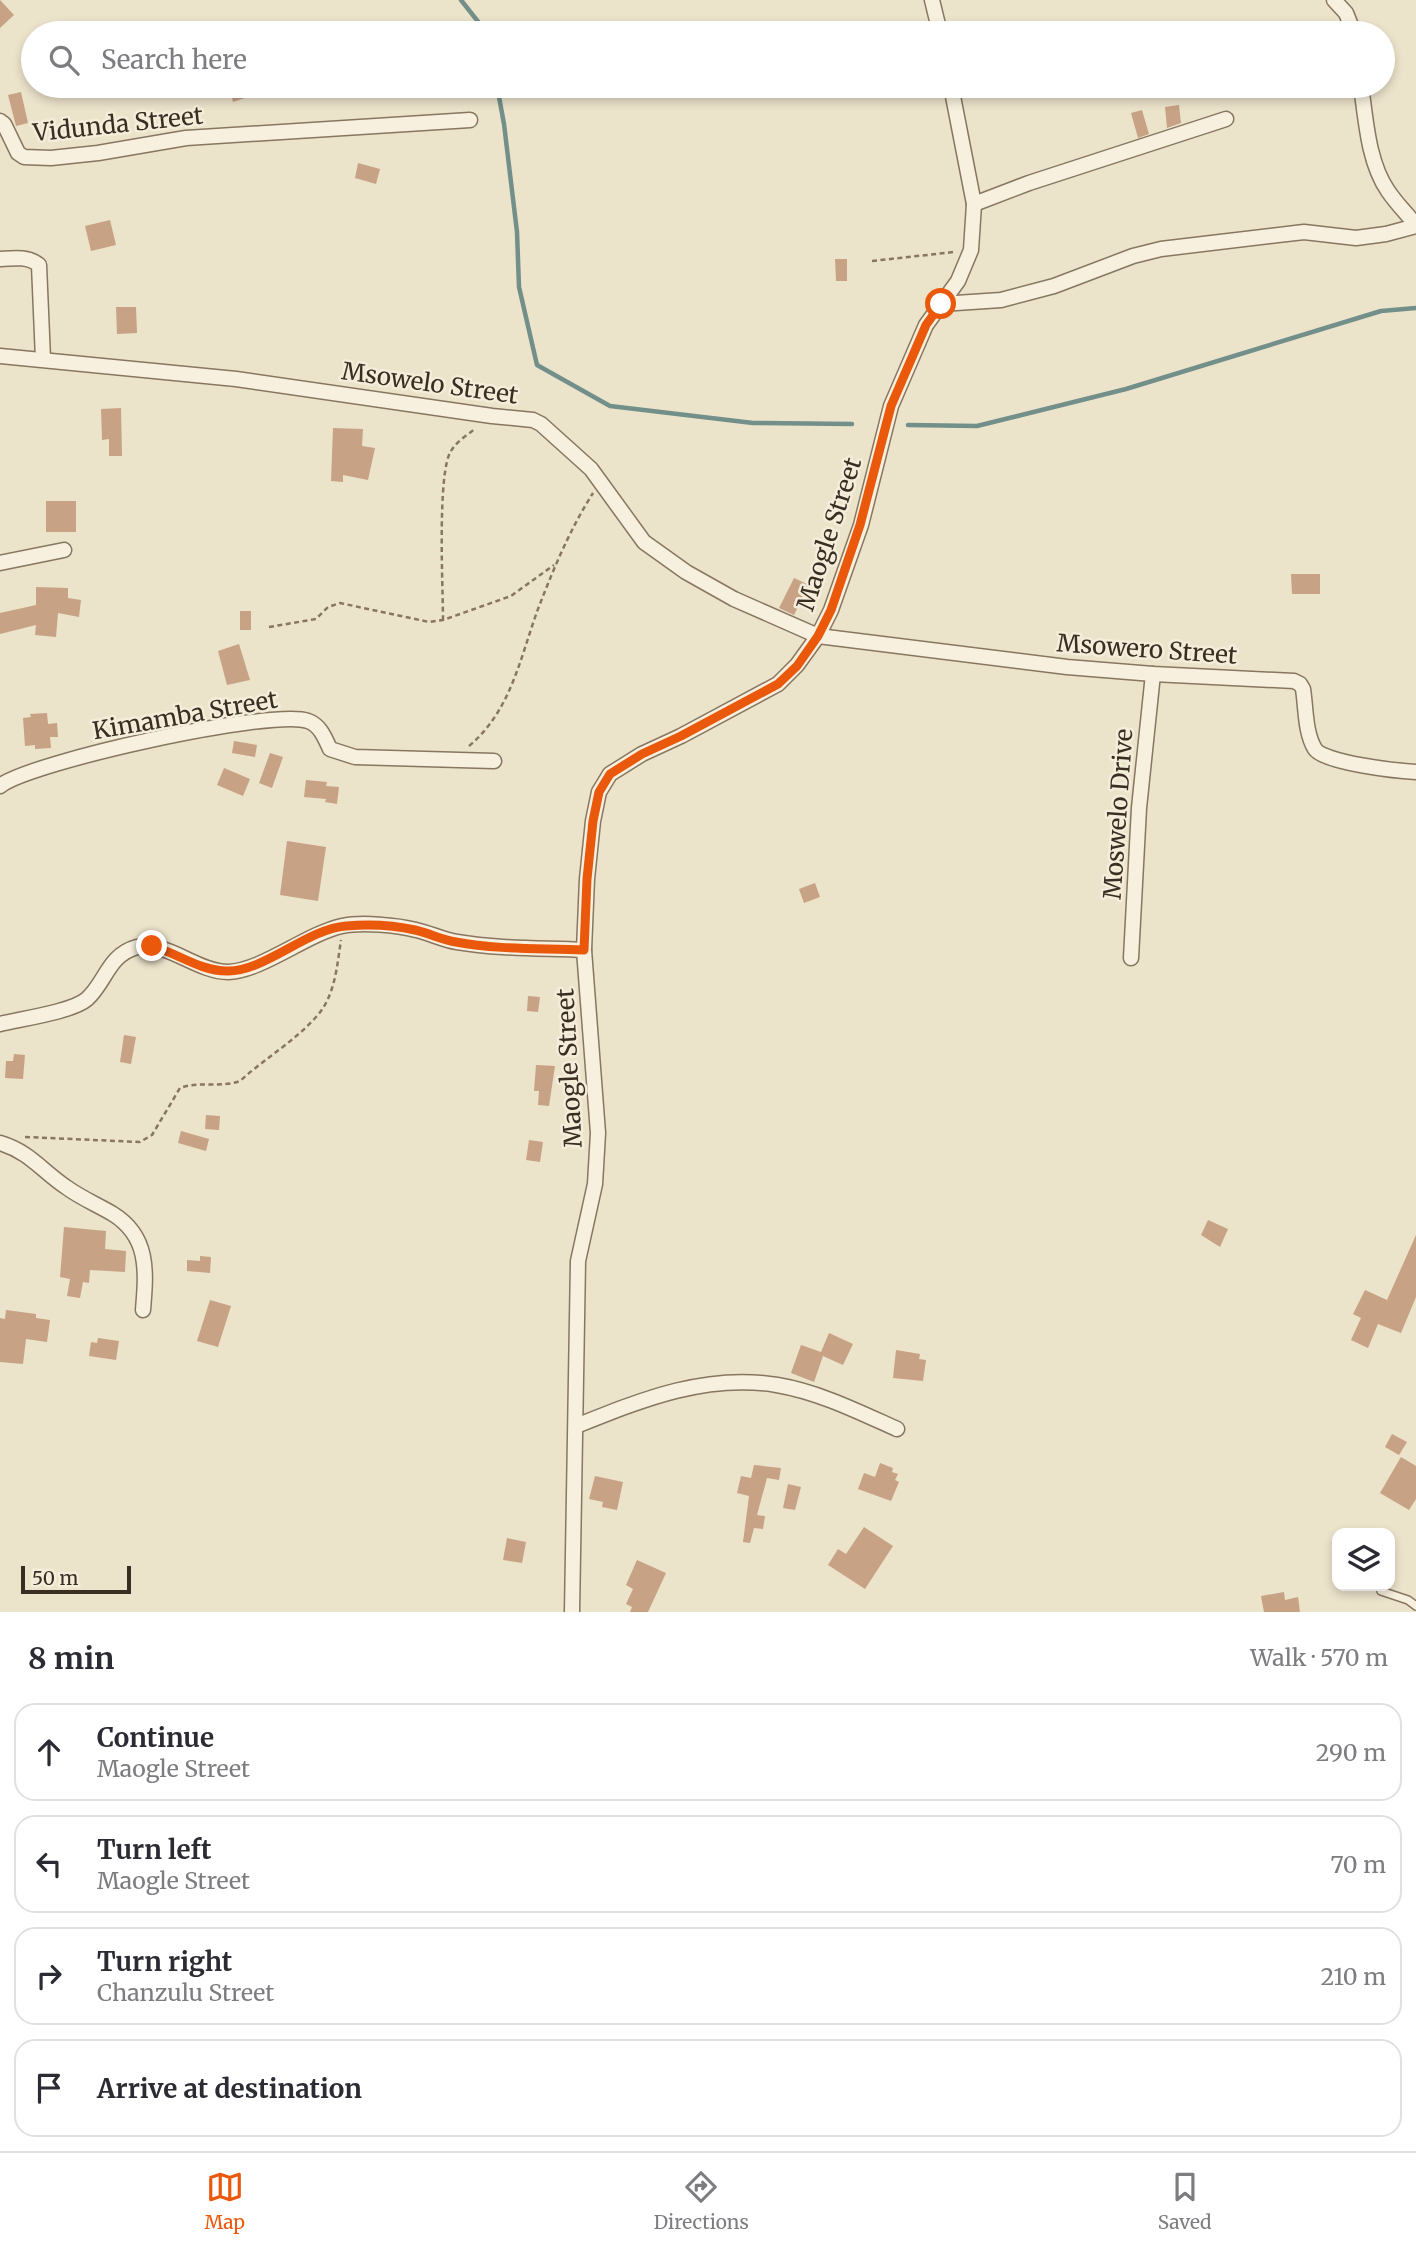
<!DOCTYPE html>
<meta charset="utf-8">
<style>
:root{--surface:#fff;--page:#f7f7f7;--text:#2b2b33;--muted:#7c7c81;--line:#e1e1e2;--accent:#ea580c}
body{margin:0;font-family:Merriweather,serif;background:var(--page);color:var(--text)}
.controls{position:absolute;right:21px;bottom:21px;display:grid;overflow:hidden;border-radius:14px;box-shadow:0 4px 10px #0003}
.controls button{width:63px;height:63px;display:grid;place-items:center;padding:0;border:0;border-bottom:2px solid var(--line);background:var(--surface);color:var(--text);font:35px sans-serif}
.scale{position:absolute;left:21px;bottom:18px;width:110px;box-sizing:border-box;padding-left:7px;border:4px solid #3a2e22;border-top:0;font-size:19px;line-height:24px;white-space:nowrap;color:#3a2e22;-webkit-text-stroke:5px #f4edda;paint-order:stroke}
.stop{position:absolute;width:21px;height:21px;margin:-16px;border:5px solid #ea580c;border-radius:50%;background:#fff}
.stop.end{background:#ea580c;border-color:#fff;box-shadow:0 2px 7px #0008}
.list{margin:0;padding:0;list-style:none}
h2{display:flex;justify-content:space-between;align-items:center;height:91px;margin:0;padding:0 28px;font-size:30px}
h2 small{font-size:23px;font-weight:400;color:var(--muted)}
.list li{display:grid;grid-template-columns:46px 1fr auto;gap:21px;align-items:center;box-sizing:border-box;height:98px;margin:0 14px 14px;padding:0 14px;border:2px solid var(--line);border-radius:21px}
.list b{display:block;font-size:26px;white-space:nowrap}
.list p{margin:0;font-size:23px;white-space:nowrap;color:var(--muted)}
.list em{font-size:23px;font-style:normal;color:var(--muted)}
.icon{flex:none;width:38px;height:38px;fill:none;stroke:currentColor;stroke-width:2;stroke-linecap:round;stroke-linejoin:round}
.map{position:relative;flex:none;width:1416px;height:1612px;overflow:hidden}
.search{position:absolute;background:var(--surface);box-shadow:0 4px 10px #0003;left:21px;right:21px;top:21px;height:77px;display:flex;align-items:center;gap:18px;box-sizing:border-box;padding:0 24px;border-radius:38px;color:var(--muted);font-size:26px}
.sheet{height:539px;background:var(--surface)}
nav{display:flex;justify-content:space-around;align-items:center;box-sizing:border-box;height:98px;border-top:2px solid var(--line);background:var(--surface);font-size:19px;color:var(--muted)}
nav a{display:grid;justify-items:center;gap:4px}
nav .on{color:var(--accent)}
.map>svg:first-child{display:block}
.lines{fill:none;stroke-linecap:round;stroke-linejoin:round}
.stream{stroke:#728f89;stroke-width:4.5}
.building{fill:#c7a284}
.lane-casing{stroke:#887660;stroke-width:10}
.street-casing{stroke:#887660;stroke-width:17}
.path{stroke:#887660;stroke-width:2.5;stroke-dasharray:5 3.5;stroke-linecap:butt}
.lane{stroke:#f7f0de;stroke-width:7}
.street{stroke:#f7f0de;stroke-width:14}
.route{stroke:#ea580c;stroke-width:9}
.labels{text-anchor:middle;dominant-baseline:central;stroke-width:5;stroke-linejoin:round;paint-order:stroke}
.street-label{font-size:24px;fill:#3a2e22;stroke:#f4edda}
</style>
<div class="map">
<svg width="1416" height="1612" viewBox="0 0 1416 1612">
<rect width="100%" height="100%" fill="#ece3cb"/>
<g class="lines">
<!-- stream -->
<g class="stream">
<polyline points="461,0 487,33"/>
<polyline points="497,86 504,124 517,232 519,287 537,365 610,406 753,423 852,424"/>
<polyline points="908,425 977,426 1126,389 1381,311 1416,308"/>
</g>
</g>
<!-- building -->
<g class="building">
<polygon points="0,0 14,15 0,28"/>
<polygon points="244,86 248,86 251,96 233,102 230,90"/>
<polygon points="21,92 28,123 16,126 8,95"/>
<polygon points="1179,105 1181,123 1167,128 1165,107"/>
<polygon points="1142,110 1149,134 1138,138 1131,113"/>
<polygon points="358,163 380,169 376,184 355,178"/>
<polygon points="110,220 116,245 91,251 85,226"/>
<polygon points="835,259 847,259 847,281 836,281"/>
<polygon points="116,307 136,307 137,333 117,334"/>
<polygon points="121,408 122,456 109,456 109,439 102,440 101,409"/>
<polygon points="333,428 363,429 362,446 375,448 368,480 343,475 343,482 331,481"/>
<rect x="46" y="501" width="30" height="31"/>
<polygon points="1291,574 1320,574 1320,594 1292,594"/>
<polygon points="794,578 809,585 794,615 779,608"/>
<polygon points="36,587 68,588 68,598 81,600 79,617 58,613 56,637 35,635 36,625 0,634 0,613 36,605"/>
<rect x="240" y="611" width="11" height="19"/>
<polygon points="239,644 250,680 227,685 218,651"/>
<polygon points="47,713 48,724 57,723 58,737 50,737 51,748 35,749 35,745 25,746 23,718 31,717 30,714"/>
<polygon points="234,741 257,745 255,757 232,753"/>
<polygon points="270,753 283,757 272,788 259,783"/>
<polygon points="224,768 250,779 243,796 217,785"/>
<polygon points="306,780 327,782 326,786 339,787 337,804 325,802 326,799 304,797"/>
<polygon points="287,841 326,847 318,901 280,895"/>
<polygon points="815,883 820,897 804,903 799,889"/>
<polygon points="528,996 540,997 538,1012 527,1011"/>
<polygon points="124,1035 136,1037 131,1064 120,1062"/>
<polygon points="14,1054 25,1055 23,1079 5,1078 6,1061 13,1061"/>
<polygon points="536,1065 555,1066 549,1106 538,1105 539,1091 534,1091"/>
<polygon points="206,1115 220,1116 219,1130 205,1129"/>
<polygon points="181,1131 209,1139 206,1151 178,1143"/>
<polygon points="529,1140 543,1142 540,1162 526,1160"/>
<polygon points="1208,1220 1228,1229 1220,1247 1201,1235"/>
<polygon points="64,1227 106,1231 105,1249 126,1251 125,1272 90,1270 89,1283 83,1282 80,1298 67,1296 70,1279 60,1277"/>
<polygon points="1416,1235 1416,1297 1401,1333 1378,1324 1368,1348 1351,1340 1361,1318 1353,1314 1365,1290 1387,1300"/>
<polygon points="200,1256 211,1257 210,1273 187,1271 187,1260 200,1261"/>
<polygon points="210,1300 231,1306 218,1347 197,1341"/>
<polygon points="6,1310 36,1314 36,1318 50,1320 47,1342 26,1339 23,1364 0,1362 0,1318 5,1319"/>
<polygon points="829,1333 853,1344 843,1365 823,1356 814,1382 791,1373 801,1345 821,1352"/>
<polygon points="98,1338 119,1341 116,1360 89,1356 91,1342 97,1343"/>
<polygon points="896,1350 920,1354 919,1359 926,1360 923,1381 893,1378"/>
<polygon points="1392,1434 1407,1442 1399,1455 1385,1447"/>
<polygon points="1401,1457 1416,1466 1416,1499 1409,1510 1380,1493"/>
<polygon points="880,1463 893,1468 892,1472 898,1474 895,1480 899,1482 891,1501 858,1489 864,1473 875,1477"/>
<polygon points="754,1465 781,1468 779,1480 767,1478 757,1515 765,1516 763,1529 754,1528 750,1543 743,1542 749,1496 737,1493 741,1476 751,1478"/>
<polygon points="595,1476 623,1482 617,1510 602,1507 603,1502 589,1499"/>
<polygon points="788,1484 801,1487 795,1510 783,1508"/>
<polygon points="864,1527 893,1546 865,1589 828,1565 838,1549 846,1554"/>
<polygon points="507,1538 526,1542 522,1563 503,1560"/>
<polygon points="637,1560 666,1573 648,1612 630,1612 632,1607 626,1604 633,1589 626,1585"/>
<polygon points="1284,1592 1285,1600 1298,1597 1300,1612 1264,1612 1261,1596"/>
</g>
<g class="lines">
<defs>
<polyline id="lane" points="1381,1591 1408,1600 1416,1606"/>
<g id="street">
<polyline points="932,0 940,33"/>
<polyline points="1334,0 1346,13 1354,33"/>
<path d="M1361,86C1366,120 1368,162 1388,191C1396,203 1407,214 1416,225"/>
<polyline points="0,121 4,124 18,153 24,157 51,158 98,153 186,138 470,120"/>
<polyline points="974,204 1029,183 1226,119"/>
<path d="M0,259C14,258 28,256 39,265L43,359"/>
<polyline points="941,304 1001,300 1054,286 1133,256 1161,249 1304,232 1356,238 1386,234 1416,226"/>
<path d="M0,356L236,379L492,416L533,420L541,424L591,469L644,542L686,572L734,599L818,636L1067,667L1153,674L1294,681L1300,684L1303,689C1306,708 1305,733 1315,749C1324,763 1398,771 1416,772"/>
<polyline points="0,563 64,550"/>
<path d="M0,786C30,762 273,708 308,721C320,725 325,738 330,749L355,757L494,761"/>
<polyline points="1131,958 1139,808 1153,674"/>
<path d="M0,1024C20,1019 72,1012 87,999C106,982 108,955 137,947C166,940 197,972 228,972C262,971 306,934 342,926C361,922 397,925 416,930C430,933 443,940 457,942C499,949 542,948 584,950"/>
<path d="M0,1143C30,1152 42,1171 66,1187C81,1198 98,1205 113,1214C150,1237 146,1273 143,1310"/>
<path d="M576,1426C641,1400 706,1373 777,1385C819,1392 859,1412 897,1429"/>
<polyline points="572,1612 578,1261 595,1184 598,1133 584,950 587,879 593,821 599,792 610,774 642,754 681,736 778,684 797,665 818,636 831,610 861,525 891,406 926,325 958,281 971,250 974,204 951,86"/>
</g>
</defs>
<!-- lane casing -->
<use href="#lane" class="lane-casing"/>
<!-- street casing -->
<use href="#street" class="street-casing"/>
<!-- path -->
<g class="path">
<polyline points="872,261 954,252"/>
<path d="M443,620C443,589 437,472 451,451C456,442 467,435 475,429"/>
<polyline points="269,627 316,619 328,607 340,603 429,622 443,620 511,596 554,565"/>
<path d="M469,746C511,711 520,658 538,609C553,570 570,529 593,493"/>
<path d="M25,1137L140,1142L152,1135L180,1088C199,1081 220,1088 240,1081C264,1059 295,1041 316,1017C335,997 337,966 341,940"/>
</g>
<!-- lane -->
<use href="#lane" class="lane"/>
<!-- street -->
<use href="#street" class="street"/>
</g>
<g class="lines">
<!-- route -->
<path class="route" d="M152,946C177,953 200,971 227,971C264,972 307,929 346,926C369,924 393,925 415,930C429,933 442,940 456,942C498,950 542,948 584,950L587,879L593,821L599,792L610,774L642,754L681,736L778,684L797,666L818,636L831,610L860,525L891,406L926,325L941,304"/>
</g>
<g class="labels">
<!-- street labels -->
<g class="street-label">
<text transform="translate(118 124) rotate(-6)">Vidunda Street</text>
<text transform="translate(430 383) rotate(8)">Msowelo Street</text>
<text transform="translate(829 534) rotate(-72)">Maogle Street</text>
<text transform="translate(1147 649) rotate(4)">Msowero Street</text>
<text transform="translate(185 715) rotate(-10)">Kimamba Street</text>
<text transform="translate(1118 814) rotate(-86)">Moswelo Drive</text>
<text transform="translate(569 1068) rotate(-93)">Maogle Street</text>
</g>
</g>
</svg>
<div class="controls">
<button><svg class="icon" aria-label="layers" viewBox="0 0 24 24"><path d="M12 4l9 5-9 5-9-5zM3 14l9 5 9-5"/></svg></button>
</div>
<div class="scale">50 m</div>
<div class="stop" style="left:941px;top:304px"></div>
<div class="stop end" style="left:152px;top:946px"></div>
<div class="search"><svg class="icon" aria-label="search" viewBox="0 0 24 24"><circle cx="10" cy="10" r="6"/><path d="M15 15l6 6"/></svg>Search here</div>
</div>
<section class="sheet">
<h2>8 min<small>Walk · 570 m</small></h2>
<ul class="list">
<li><svg class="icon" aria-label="ahead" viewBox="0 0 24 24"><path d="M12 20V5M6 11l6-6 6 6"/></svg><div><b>Continue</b><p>Maogle Street</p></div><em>290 m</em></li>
<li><svg class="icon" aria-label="left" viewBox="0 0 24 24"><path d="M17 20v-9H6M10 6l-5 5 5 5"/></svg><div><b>Turn left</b><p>Maogle Street</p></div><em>70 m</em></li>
<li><svg class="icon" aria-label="right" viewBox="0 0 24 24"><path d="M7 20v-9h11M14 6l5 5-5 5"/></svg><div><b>Turn right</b><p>Chanzulu Street</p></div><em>210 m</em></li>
<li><svg class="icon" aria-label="arrive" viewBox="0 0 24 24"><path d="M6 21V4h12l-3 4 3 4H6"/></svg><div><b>Arrive at destination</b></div></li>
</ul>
</section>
<nav>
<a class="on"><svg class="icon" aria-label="map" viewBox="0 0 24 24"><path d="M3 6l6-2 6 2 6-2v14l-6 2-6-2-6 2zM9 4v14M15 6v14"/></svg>Map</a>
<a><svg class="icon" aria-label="directions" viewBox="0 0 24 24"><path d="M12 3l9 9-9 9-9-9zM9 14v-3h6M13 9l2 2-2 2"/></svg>Directions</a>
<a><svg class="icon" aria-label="saved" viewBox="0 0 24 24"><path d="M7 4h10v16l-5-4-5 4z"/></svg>Saved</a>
</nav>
